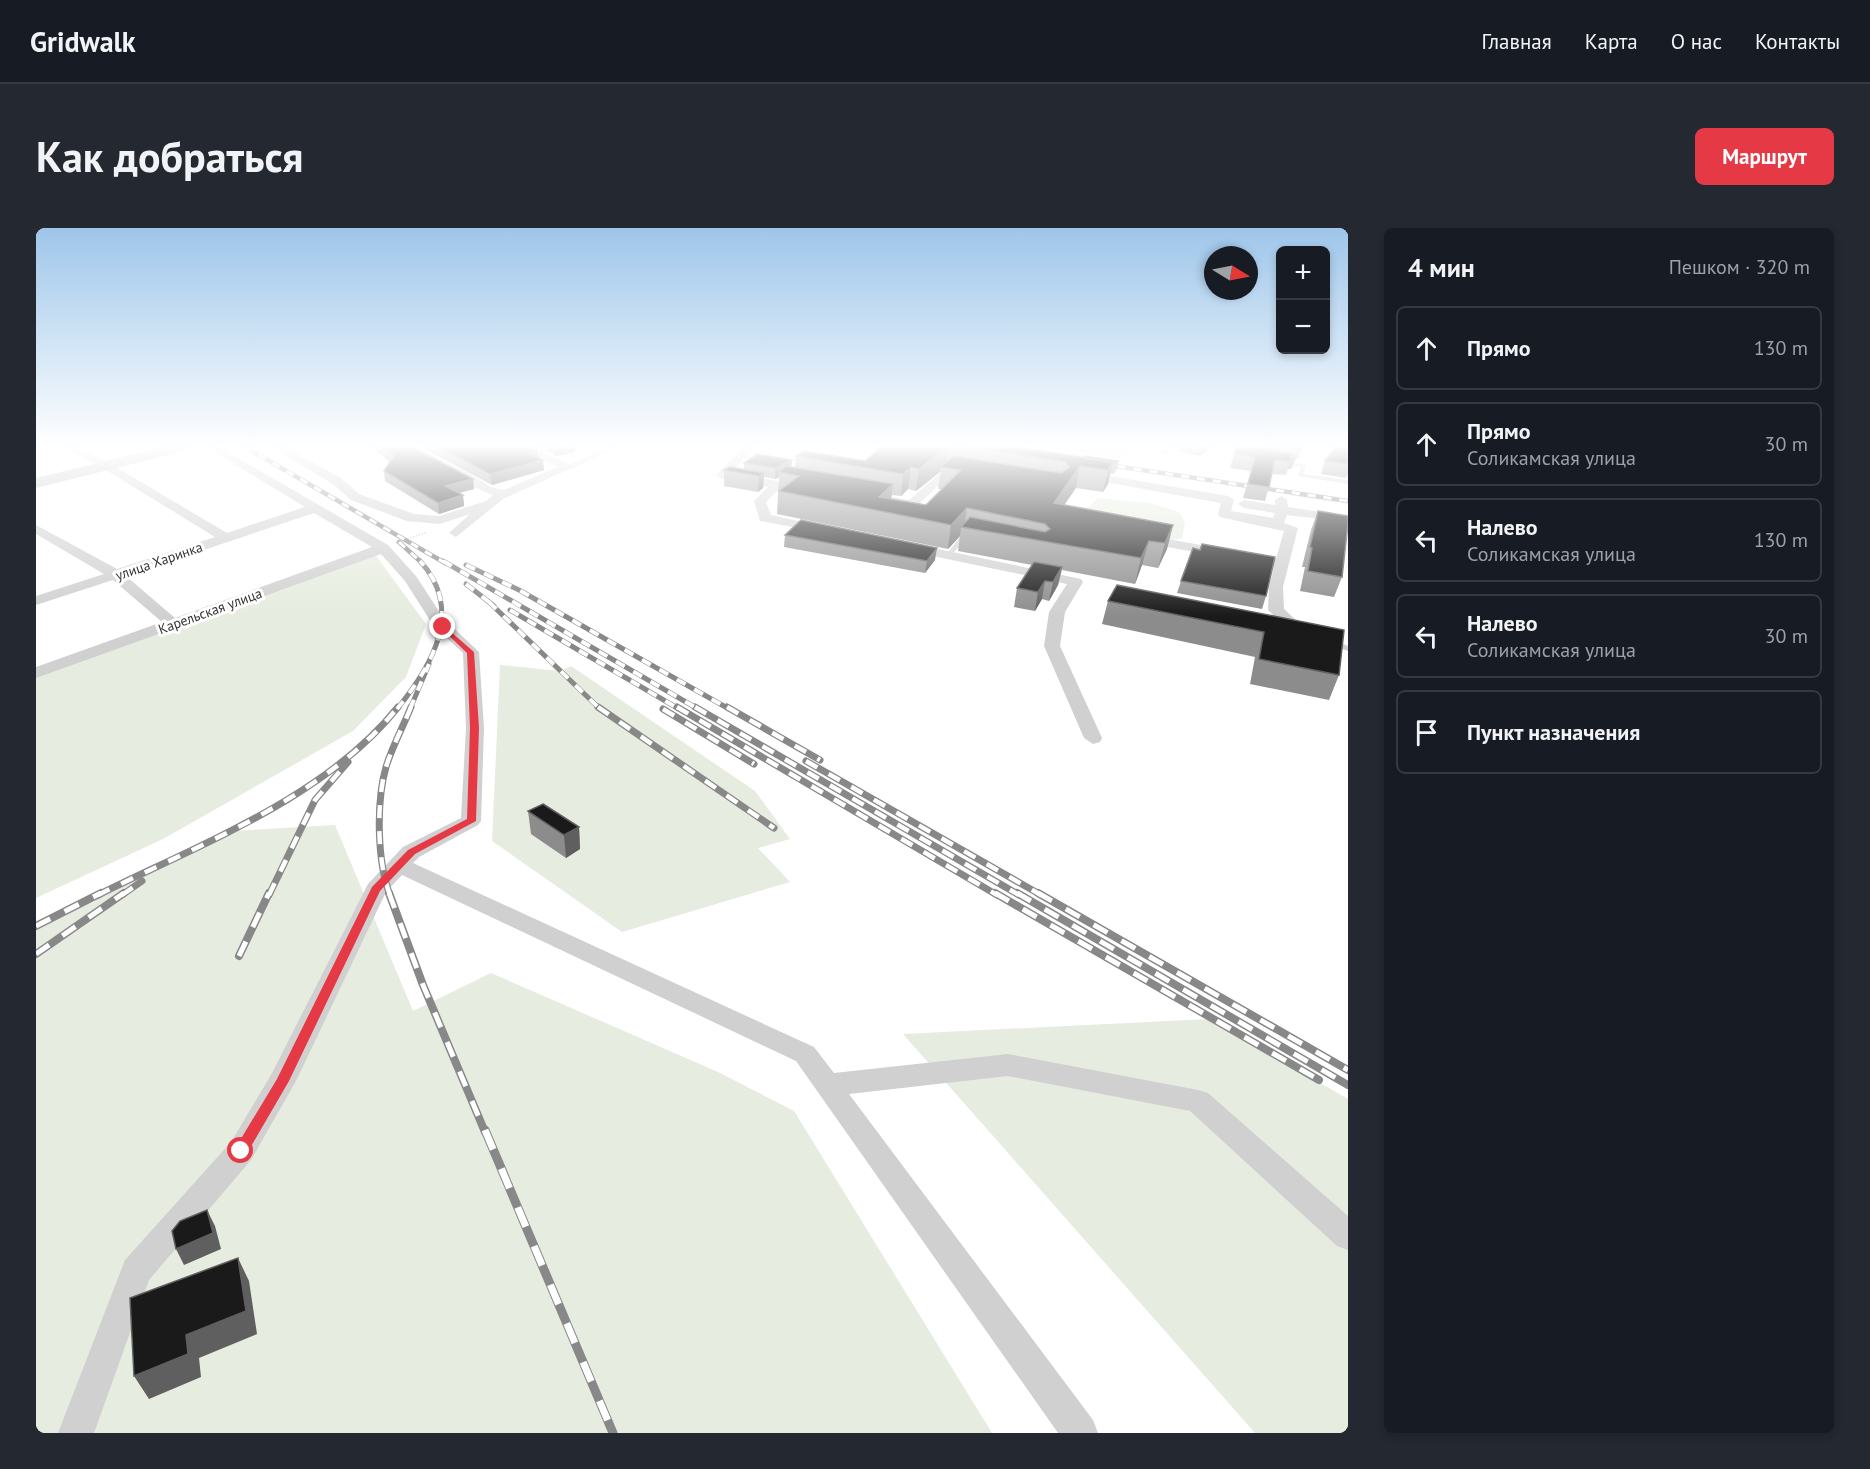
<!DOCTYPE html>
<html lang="ru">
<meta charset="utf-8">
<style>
:root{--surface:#171b24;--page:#242831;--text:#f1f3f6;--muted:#9ea1a6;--line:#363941;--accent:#e63946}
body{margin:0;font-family:"PT Sans",sans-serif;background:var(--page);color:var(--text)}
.controls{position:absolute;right:18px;top:18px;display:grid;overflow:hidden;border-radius:9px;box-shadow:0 3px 9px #0003}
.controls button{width:54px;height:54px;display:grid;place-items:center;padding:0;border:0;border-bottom:2px solid var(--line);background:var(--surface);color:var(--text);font:30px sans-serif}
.compass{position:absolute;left:1168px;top:18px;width:54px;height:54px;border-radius:50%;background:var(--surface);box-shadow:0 3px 9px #0003;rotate:100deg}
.stop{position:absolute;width:18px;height:18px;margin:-14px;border:4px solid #e63946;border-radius:50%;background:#fff}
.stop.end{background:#e63946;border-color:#fff;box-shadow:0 2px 6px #0008}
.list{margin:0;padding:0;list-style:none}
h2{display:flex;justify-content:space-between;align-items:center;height:78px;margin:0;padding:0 24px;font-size:26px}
h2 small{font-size:20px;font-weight:400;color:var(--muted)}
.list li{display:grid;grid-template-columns:39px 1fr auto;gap:18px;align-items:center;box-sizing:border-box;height:84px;margin:0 12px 12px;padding:0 12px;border:2px solid var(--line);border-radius:9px}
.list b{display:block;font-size:22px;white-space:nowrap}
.list p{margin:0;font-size:20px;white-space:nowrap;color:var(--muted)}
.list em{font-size:20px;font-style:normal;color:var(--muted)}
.icon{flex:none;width:33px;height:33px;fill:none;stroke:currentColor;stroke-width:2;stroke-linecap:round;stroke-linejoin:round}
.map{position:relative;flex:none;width:1312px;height:1205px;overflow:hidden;border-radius:9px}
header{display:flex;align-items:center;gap:36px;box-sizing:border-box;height:84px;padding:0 30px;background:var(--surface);border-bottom:2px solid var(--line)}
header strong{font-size:28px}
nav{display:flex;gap:33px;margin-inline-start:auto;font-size:21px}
.intro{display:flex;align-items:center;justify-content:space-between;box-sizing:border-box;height:144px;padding:0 36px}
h1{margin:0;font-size:42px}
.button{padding:15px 27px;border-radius:9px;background:var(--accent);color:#fff;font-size:21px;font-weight:700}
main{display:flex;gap:36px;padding:0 36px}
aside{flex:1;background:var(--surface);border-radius:9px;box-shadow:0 3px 9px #0003}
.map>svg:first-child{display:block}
.green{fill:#e6ecdf}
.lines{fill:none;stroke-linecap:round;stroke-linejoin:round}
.path{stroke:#cdcdcd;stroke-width:1.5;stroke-dasharray:1.5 1.5;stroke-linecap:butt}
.service{fill:#d0d0d0;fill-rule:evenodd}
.pedestrian{fill:#d0d0d0;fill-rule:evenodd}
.minor{fill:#d0d0d0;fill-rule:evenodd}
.secondary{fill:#bdbdbd;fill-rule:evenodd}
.rail-far4-casing{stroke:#888;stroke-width:4.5}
.rail-far3-casing{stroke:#888;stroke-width:5}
.rail-far2-casing{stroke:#888;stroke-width:7}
.rail-far1-casing{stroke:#888;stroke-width:8}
.rail-casing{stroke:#888;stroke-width:9}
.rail-far4{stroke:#fff;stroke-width:3;stroke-dasharray:8;stroke-linecap:butt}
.rail-far3{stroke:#fff;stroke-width:4;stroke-dasharray:10;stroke-linecap:butt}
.rail-far2{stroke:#fff;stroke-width:4.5;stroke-dasharray:13;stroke-linecap:butt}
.rail-far1{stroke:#fff;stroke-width:5;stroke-dasharray:16;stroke-linecap:butt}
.rail{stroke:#fff;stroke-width:7;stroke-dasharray:21;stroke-linecap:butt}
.wall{fill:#8c8c8c;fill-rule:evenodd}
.shaded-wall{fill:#5f5f5f}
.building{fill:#1a1a1a;stroke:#5f5f5f;stroke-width:1.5}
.route{fill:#e63946}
.labels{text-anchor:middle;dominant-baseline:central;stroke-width:6;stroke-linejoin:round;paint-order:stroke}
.far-street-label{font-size:14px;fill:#333;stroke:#fff}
</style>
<header>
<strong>Gridwalk</strong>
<nav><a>Главная</a><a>Карта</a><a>О нас</a><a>Контакты</a></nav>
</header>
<div class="intro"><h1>Как добраться</h1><a class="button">Маршрут</a></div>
<main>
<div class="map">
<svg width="1312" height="1205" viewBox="0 0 1312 1205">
<rect width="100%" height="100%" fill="#fff"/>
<!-- green -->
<g class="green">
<polygon points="1010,219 1112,219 1082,230"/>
<polygon points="1062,270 1113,275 1143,284 1149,294 1146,311 1128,312 1048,284"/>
<polygon points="338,325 390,396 370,449 317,503 127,611 0,670 0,448"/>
<polygon points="464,437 524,443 535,438 719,563 754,611 722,620 754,654 586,704 456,613"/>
<polygon points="299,597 377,783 455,745 682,844 758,883 956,1205 0,1205 0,700 198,603"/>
<polygon points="1173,791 1312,871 1312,1205 1219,1205 867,806"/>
</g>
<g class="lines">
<!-- path -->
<g class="path">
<polyline points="1191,257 1214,260"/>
<polyline points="1256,267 1312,275"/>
<polyline points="360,315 391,304"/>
</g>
<!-- service -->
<g class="service">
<polygon points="1133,219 1140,219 1131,226 1127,226 1127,224"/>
<polygon points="1297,219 1303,219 1292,232 1288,232 1287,231"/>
<polygon points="1245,232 1270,237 1267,246 1312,252 1312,256 1262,248 1265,239 1243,235 1243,233"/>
<polygon points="927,306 937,310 934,312 929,311 915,328 911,328 911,326 925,307"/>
<polygon points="1290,411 1296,411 1312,418 1312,423 1290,415"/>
</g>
<!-- pedestrian -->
<polygon class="pedestrian" points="571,219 582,219 535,241 528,239"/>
<!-- minor -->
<g class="minor">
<path d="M26,219H40L73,235L191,305L269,279L170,219H183L352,317L380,348L408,391L443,424L448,500L445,593L442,597L383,629L377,635L778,819L798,845L972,826L1162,862L1172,865L1312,988V1022L1301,1018L1154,883L972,848L813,866L1057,1192L1062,1205H1022L760,833L366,647L350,664L260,853L215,932L113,1052L58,1205H22L89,1032L195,914L235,847L332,656L367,619L425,590L430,500L427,425L397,397L369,353L345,326L0,450V439L126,394L77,352L0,377V368L68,346L0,306V297L81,341L179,309L65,239ZM278,285L336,319L139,390L90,348Z"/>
<path d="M235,219H249L305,250L323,266L378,286L403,288L450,273L457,267C448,265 373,226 366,219H380L436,247L455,259L468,262L522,239L482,219H497L538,239L467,271L420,309L413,305L434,286L404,296L371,293L315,272L297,256Z"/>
<polygon points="707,219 719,219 695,245 741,253 747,257 730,274 735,287 794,300 794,306 724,293 718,273 732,259 686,251 680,247"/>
<polygon points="910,240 935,246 929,250 913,247 880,279 850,276 844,272 850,268 873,272"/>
<polygon points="1045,243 1192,268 1198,272 1195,283 1237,290 1239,285 1208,280 1202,276 1208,272 1239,277 1239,272 1245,268 1251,272 1252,279 1312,288 1312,294 1251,287 1248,295 1262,300 1247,359 1248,381 1263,395 1255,400 1249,398 1232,382 1233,359 1238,339 1105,314 1098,310 1105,306 1240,331 1248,303 1184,289 1182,286 1185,275 1041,249 1039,247"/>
<polygon points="873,315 1045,351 1047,354 1029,384 1024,418 1066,510 1064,514 1057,516 1048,510 1008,418 1013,384 1031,356 868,322 868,316"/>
</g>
<!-- secondary -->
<polygon class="secondary" points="127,219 154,219 152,222 0,260 0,250"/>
<defs>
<g id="rail-far4">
<polyline points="209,219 409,335"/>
<polyline points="1066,236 1312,273"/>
<polyline points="363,314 386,335"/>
</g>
<g id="rail-far3">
<polyline points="407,333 662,481"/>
<polyline points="430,337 483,362 693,481"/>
<polyline points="430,356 458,378"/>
<polyline points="453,374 564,481"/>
<polyline points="474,382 643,481"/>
<path d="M361,481C396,438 429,382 384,333"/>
<polyline points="374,481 393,436"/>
</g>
<g id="rail-far2">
<polyline points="562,479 738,600"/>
<polyline points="641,479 961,667"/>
<polyline points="659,479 983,667"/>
<polyline points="691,479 784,532"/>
<polyline points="627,481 718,536"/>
<polyline points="770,533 1005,667"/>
<path d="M62,667C162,617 291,569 362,479"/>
<polyline points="86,667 106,653"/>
<polyline points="233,667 279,572 312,534"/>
<path d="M354,667C341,634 340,574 350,539C356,519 367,499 375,479"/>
</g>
<g id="rail-far1">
<polyline points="353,665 387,757 449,904"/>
<polyline points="959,665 1283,852"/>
<polyline points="981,665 1312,857"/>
<polyline points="1002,665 1312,842"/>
<polyline points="0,698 65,665"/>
<polyline points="0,726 88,665"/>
<polyline points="203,728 233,665"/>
</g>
<polyline id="rail" points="449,902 577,1205"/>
</defs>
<!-- rail-far4 casing -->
<use href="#rail-far4" class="rail-far4-casing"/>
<!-- rail-far3 casing -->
<use href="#rail-far3" class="rail-far3-casing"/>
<!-- rail-far2 casing -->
<use href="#rail-far2" class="rail-far2-casing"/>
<!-- rail-far1 casing -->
<use href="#rail-far1" class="rail-far1-casing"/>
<!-- rail casing -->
<use href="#rail" class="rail-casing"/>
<!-- rail-far4 -->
<use href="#rail-far4" class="rail-far4"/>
<!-- rail-far3 -->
<use href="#rail-far3" class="rail-far3"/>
<!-- rail-far2 -->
<use href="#rail-far2" class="rail-far2"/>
<!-- rail-far1 -->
<use href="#rail-far1" class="rail-far1"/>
<!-- rail -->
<use href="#rail" class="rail"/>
</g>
<!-- wall -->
<g class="wall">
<polygon points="335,219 376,219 437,251 438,261 423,265 427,267 428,278 403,286 349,253 348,243 354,234"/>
<polygon points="385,219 496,219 501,222 502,230 508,242 456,257"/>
<polygon points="503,219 538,219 539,224 520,228"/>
<path d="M845,219H980L1048,230L1082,233L1080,243L1078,246L1074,245L1072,256L1067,264L1040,260L1028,277L1137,297L1131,321L1122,340L1106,337L1099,356L1026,342L1022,357L1013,373L1006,371L999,383L978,379L981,360L996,337L922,323L924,308L912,321L741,286L743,249L739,251L728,249L727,260L722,264L688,258V242L708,241V235L759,240L760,228L829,233ZM905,243L902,261H906L890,277L855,271L856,267L865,268L872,261L880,263Z"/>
<polygon points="1143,219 1176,219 1164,228 1142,223"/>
<polygon points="1200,219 1267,219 1259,233 1258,233 1256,240 1252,241 1250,247 1236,246 1233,259 1229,273 1207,270 1215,243 1194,240"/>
<polygon points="1312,219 1312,246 1310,250 1285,246 1289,233"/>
<polygon points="1282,283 1306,349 1298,369 1264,363 1269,339 1266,339 1275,302"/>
<polygon points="749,307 899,332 889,345 748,319"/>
<polygon points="1145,353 1230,368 1226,381 1141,365"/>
<polygon points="1072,373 1308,402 1303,447 1293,472 1214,456 1219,429 1066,396"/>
<polygon points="492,583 543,599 544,621 530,630 495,606"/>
</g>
<!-- shaded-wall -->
<g class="shaded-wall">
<polygon points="520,219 538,219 539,224 520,228"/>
<polygon points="910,219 913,219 910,238 905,239 905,243 880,263 883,241"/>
<polygon points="1166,219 1176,219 1164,228"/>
<polygon points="1267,219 1259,233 1264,220"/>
<polygon points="501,222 502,232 492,225"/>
<polygon points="1260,226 1256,240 1252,241 1255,229"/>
<polygon points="507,232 508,242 456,257 454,246"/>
<polygon points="756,232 755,242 743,244 743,249 739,251 739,240"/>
<polygon points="1077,234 1072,256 1067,264 1072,242"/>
<polygon points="1044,238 1040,260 1013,299 1018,275"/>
<polygon points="875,239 872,261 865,268 867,246"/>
<polygon points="728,245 727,260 722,264 723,248"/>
<polygon points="437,251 438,261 411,268 409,258"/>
<polygon points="857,256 854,279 843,269"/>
<polygon points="427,267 428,278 403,286 402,275"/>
<polygon points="931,280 928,300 925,299 924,308 912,321 915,297"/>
<polygon points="1137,297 1131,321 1122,340 1129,315"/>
<polygon points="1113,313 1106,337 1099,356 1105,330"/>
<polygon points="901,320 899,332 889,345 891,333"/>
<polygon points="1026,339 1022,357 1013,373 1017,354"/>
<polygon points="1009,353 1006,371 999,383 1002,364"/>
<polygon points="543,599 544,621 530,630 528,607"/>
<polygon points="171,982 179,998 185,1021 148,1037 140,1021"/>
<polygon points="202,1030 213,1053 221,1106 163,1130 165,1149 113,1171 98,1148 150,1107"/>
</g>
<!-- building -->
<g class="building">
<polygon points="346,219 376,219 437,251 409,258 427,267 402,275 348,243 358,228"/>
<polygon points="402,219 496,219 501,222 492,225 507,232 454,246"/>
<polygon points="845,219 910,219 883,241 875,239 867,246 760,228 768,223 829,233"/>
<polygon points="931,219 980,219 1077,234 1072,242 1044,238 1018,275 1137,297 1129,315 1113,313 1105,330 925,299 934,289 1009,304 1014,301 1009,296 931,280 915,297 743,263 763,248 743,244 750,238 857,256 843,269 890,277 925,242 905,239 917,228 1025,245 1034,239 1030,234"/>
<polygon points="1200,219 1217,219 1260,226 1255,229 1254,234 1239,232 1233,259 1212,256 1219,229 1198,226"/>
<polygon points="1300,219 1312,219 1312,236 1289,233"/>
<polygon points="721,226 756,232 739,240 708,235"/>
<polygon points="1049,228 1082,233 1081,235 1048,230"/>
<polygon points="694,239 728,245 723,248 688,242"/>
<polygon points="1282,283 1312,288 1312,296 1306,349 1272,343 1276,320 1274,319"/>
<polygon points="765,292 901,320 891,333 749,307"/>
<polygon points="1166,316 1239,329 1230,368 1145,353 1157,320 1164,322"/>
<polygon points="998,334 1026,339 1017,354 1009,353 1002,364 981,360"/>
<polygon points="1081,357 1308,402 1303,447 1223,431 1228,404 1072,373"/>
<polygon points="507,576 543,599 528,607 492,583"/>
<polygon points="171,982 177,1005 140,1021 136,1003 144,993"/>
<polygon points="202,1030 210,1083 150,1107 152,1126 98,1148 94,1070"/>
</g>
<!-- sky -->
<linearGradient id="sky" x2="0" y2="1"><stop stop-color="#9ec6ea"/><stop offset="0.56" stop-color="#fff"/><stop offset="1" stop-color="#fff" stop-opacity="0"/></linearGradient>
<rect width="1312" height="388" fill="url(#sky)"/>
<!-- route -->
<polygon class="route" points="407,397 438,424 443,500 440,593 379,626 344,663 253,853 210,927 200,927 200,919 241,851 336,659 372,622 431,591 434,500 431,425 405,400"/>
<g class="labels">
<!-- far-street labels -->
<g class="far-street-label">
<text transform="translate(123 333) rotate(-19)">улица Харинка</text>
<text transform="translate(174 383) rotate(-20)">Карельская улица</text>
</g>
</g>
</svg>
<div class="controls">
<button>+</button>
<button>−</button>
</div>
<svg class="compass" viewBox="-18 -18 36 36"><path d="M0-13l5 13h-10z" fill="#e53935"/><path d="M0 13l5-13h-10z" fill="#9ea1a6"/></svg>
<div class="stop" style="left:205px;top:923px"></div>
<div class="stop end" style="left:407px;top:399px"></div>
</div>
<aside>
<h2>4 мин<small>Пешком · 320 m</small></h2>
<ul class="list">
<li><svg class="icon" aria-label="ahead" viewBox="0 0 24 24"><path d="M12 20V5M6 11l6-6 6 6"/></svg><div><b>Прямо</b></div><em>130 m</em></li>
<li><svg class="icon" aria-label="ahead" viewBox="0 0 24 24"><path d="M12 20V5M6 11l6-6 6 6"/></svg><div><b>Прямо</b><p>Соликамская улица</p></div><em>30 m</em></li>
<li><svg class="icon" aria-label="left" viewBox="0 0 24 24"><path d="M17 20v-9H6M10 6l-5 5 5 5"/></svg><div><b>Налево</b><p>Соликамская улица</p></div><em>130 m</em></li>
<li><svg class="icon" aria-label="left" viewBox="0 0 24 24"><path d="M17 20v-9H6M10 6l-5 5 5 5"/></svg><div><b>Налево</b><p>Соликамская улица</p></div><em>30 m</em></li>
<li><svg class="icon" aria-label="arrive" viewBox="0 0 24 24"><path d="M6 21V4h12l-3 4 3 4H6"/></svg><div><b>Пункт назначения</b></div></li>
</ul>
</aside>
</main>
